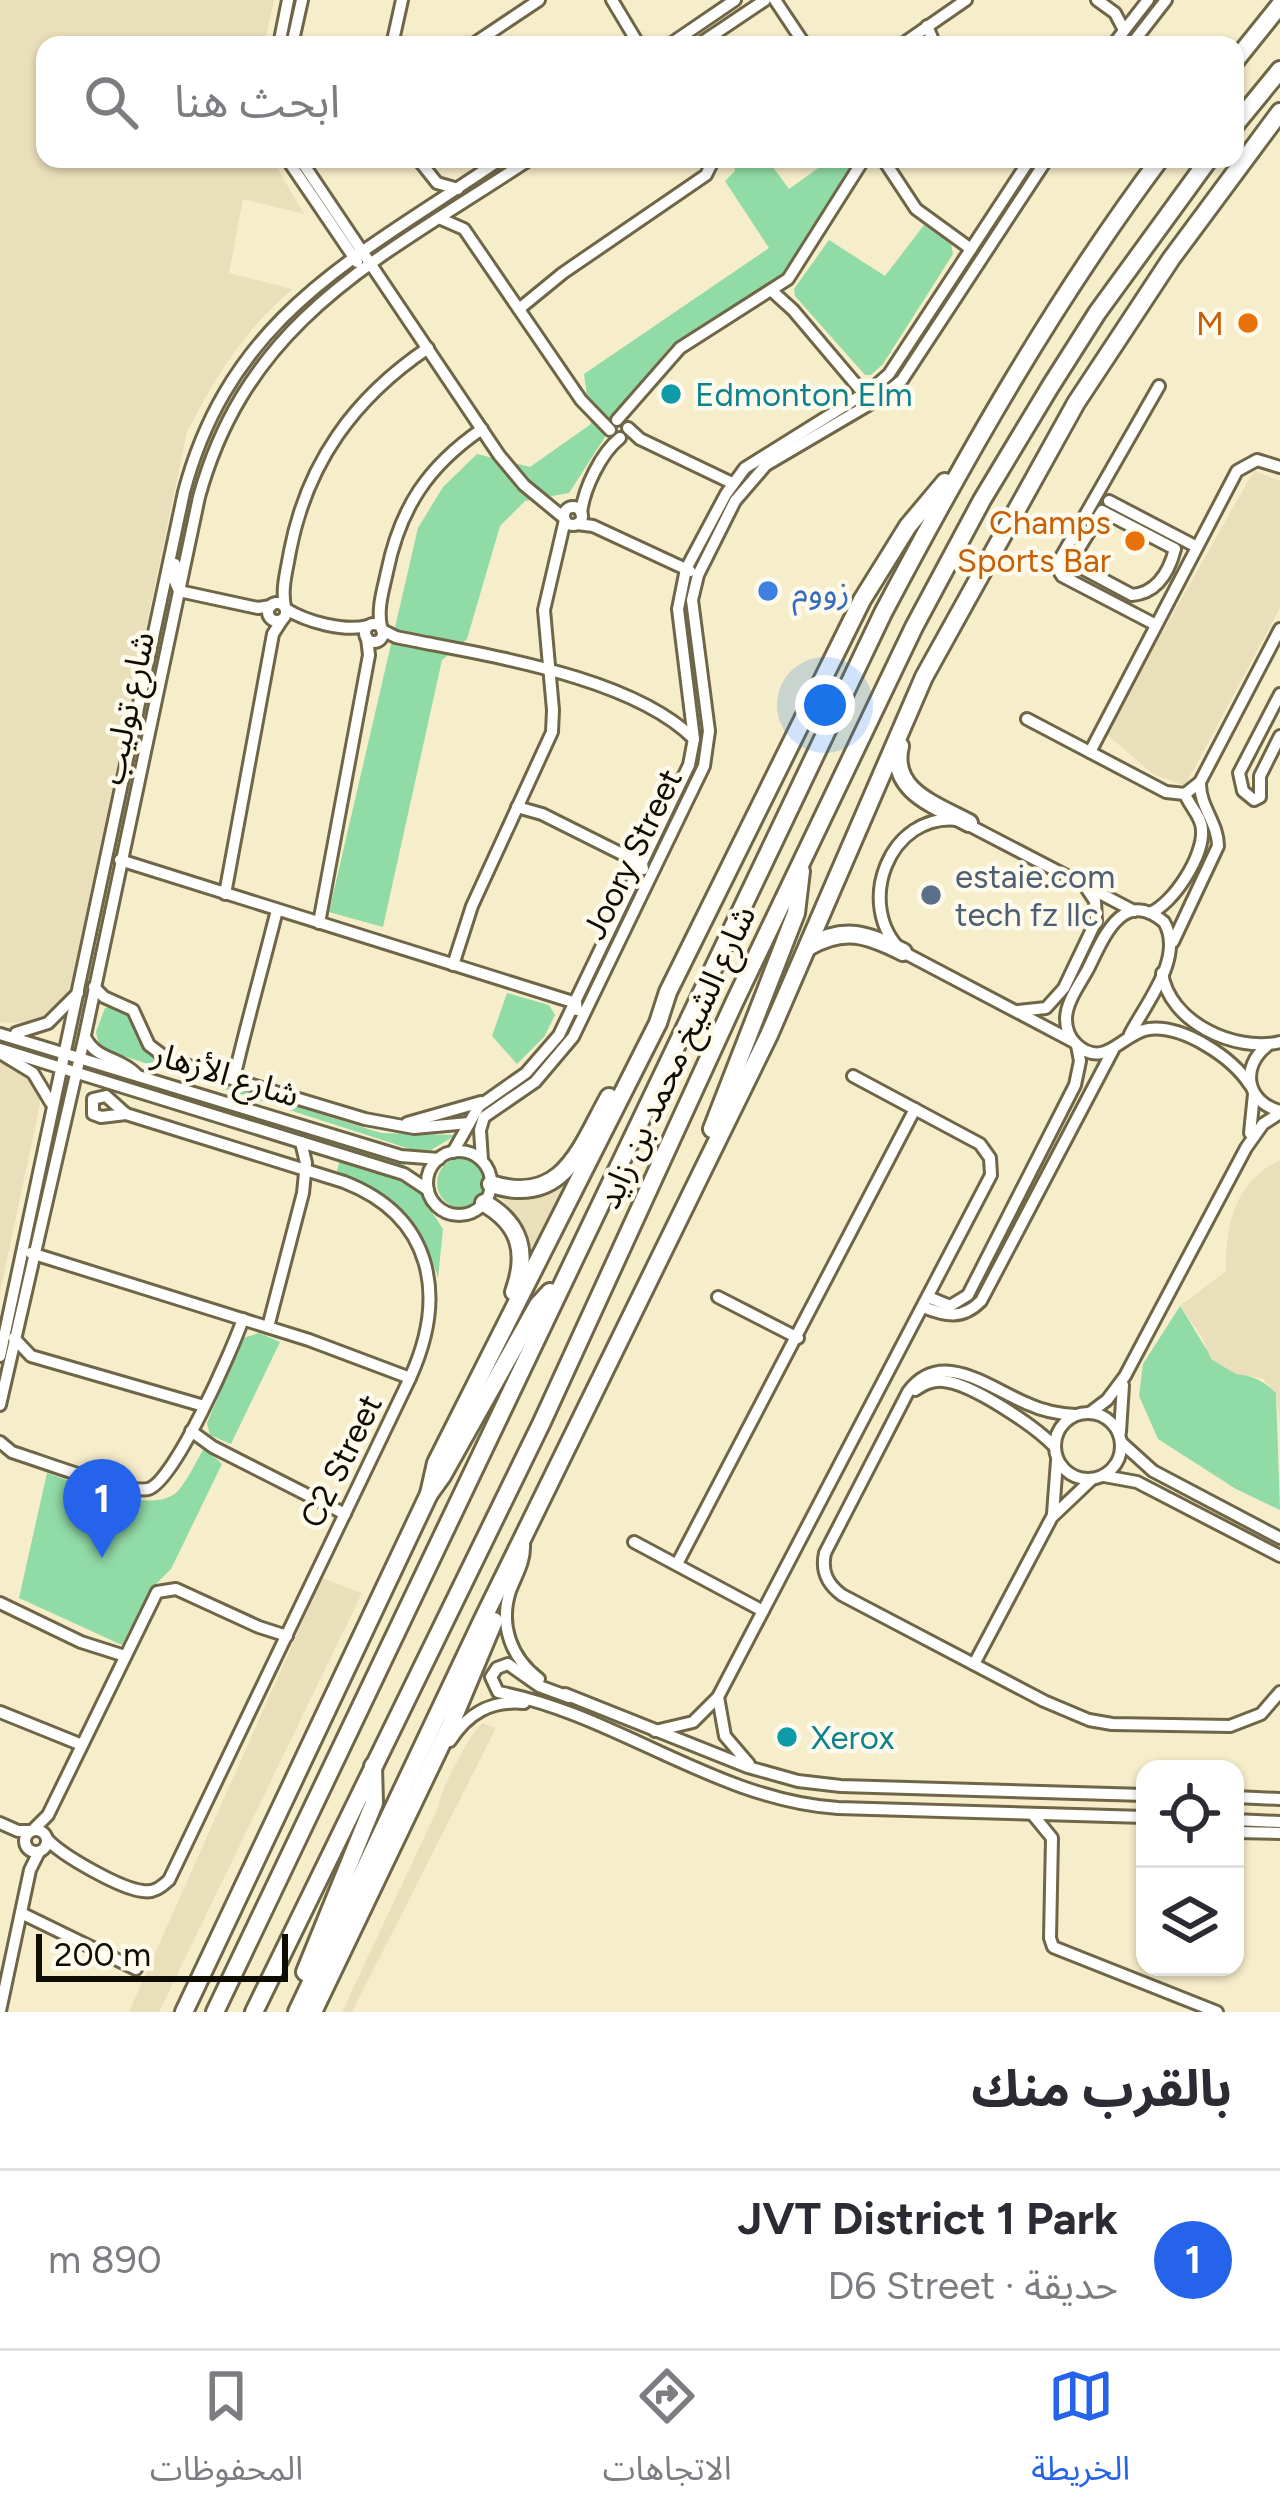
<!DOCTYPE html>
<html lang="ar">
<meta charset="utf-8">
<style>
:root{--surface:#fff;--page:#f7f7f7;--text:#2b2b33;--muted:#7c7c81;--line:#e1e1e2;--accent:#2563eb}
body{margin:0;font-family:Figtree,"Noto Sans Arabic",sans-serif;background:var(--page);color:var(--text);direction:rtl}
.controls{position:absolute;right:36px;bottom:36px;display:grid;overflow:hidden;border-radius:24px;box-shadow:0 3px 9px #0004}
.controls button{width:108px;height:108px;display:grid;place-items:center;padding:0;border:0;border-bottom:3px solid var(--line);background:var(--surface);color:var(--text);font:60px sans-serif}
.scale{position:absolute;left:36px;bottom:30px;width:252px;box-sizing:border-box;padding-left:12px;border:6px solid #0f0c02;border-top:0;font-size:33px;line-height:42px;white-space:nowrap;color:#0f0c02;-webkit-text-stroke:9px #fefaec;paint-order:stroke}
.you{position:absolute;left:825px;top:705px;width:42px;height:42px;margin:-30px;border:9px solid #fff;border-radius:50%;background:#1a73e8;box-shadow:0 0 0 18px #1a73e833}
.badge{display:grid;place-items:center;width:78px;height:78px;border-radius:50%;background:var(--accent);color:#fff;font-size:39px;font-weight:700}
.pin{position:absolute;translate:-50% -99px;filter:drop-shadow(0 3px 6px #0008)}
.pin::after{content:'';position:absolute;top:63px;width:42px;height:36px;background:inherit;clip-path:polygon(0 0,100% 0,50% 100%)}
.list{margin:0;padding:0;list-style:none}
h2{display:flex;justify-content:space-between;align-items:center;height:156px;margin:0;padding:0 48px;font-size:51px}
h2 small{font-size:39px;font-weight:400;color:var(--muted)}
.list li{display:grid;grid-template-columns:78px 1fr auto;gap:36px;align-items:center;box-sizing:border-box;height:180px;padding:0 48px;border-top:3px solid var(--line)}
.list b{display:block;font-size:45px;white-space:nowrap}
.list p{margin:0;font-size:39px;white-space:nowrap;color:var(--muted)}
.list em{font-size:39px;font-style:normal;color:var(--muted)}
.icon{flex:none;width:66px;height:66px;fill:none;stroke:currentColor;stroke-width:2;stroke-linecap:round;stroke-linejoin:round}
.map{position:relative;flex:none;width:1280px;height:2012px;overflow:hidden;direction:ltr}
.search{position:absolute;background:var(--surface);box-shadow:0 3px 9px #0004;left:36px;right:36px;top:36px;height:132px;display:flex;align-items:center;gap:30px;box-sizing:border-box;padding:0 42px;border-radius:24px;color:var(--muted);font-size:45px}
.sheet{height:336px;background:var(--surface)}
nav{display:flex;justify-content:space-around;align-items:center;box-sizing:border-box;height:168px;border-top:3px solid var(--line);background:var(--surface);font-size:33px;color:var(--muted)}
nav a{display:grid;justify-items:center;gap:6px}
nav .on{color:var(--accent)}
.map>svg:first-child{display:block}
.green{fill:#91dba7}
.sand{fill:#e9dfba}
.lines{fill:none;stroke-linecap:round;stroke-linejoin:round}
.minor-casing{stroke:#6e6647;stroke-width:16}
.highway-casing{stroke:#6e6647;stroke-width:22}
.minor{stroke:#fff;stroke-width:10}
.highway{stroke:#fff;stroke-width:16}
.food-dot{fill:#e8710a;stroke:#fefaec;stroke-width:4.5}
.culture-dot{fill:#0f9aa8;stroke:#fefaec;stroke-width:4.5}
.shop-dot{fill:#3f7fe0;stroke:#fefaec;stroke-width:4.5}
.service-dot{fill:#5c6f8a;stroke:#fefaec;stroke-width:4.5}
.labels{text-anchor:middle;dominant-baseline:central;stroke-width:9;stroke-linejoin:round;paint-order:stroke}
.food-label{font-size:33px;fill:#c56008;stroke:#fefaec;text-anchor:end}
.culture-label{font-size:33px;fill:#0d838f;stroke:#fefaec;text-anchor:start}
.shop-label{font-size:33px;fill:#366cbe;stroke:#fefaec;text-anchor:start}
.street-label{font-size:33px;fill:#0f0c02;stroke:#fefaec}
.service-label{font-size:33px;fill:#4e5e75;stroke:#fefaec;text-anchor:start}
</style>
<div class="map">
<svg width="1280" height="2012" viewBox="0 0 1280 2012">
<rect width="100%" height="100%" fill="#f6edca"/>
<!-- green -->
<g class="green">
<polygon points="734,159 767,159 789,189 831,159 859,159 786,273 671,346 641,381 569,493 525,501 500,526 467,639 442,660 383,927 329,912 418,528 443,487 477,454 530,467 591,424 584,374 769,248 725,181 735,171"/>
<polygon points="924,225 950,239 953,254 883,364 871,375 865,375 795,296 794,289 829,240 885,276"/>
<polygon points="507,993 549,1005 555,1015 544,1037 517,1064 492,1036"/>
<polygon points="110,1006 132,1016 147,1050 170,1067 381,1133 456,1135 431,1150 410,1149 108,1051 99,1045 96,1032 105,1008"/>
<polygon points="173,1095 198,1097 405,1162 404,1168"/>
<circle cx="462" cy="1183" r="25"/>
<path d="M339,1162L365,1166L417,1189L443,1229L438,1278C422,1222 391,1192 337,1171Z"/>
<path d="M1180,1306C1189,1319 1208,1355 1217,1362C1239,1379 1255,1371 1276,1393L1280,1510L1236,1489L1158,1439L1139,1396L1143,1364Z"/>
<polygon points="259,1333 280,1342 231,1444 210,1435 207,1423 243,1338"/>
<path d="M204,1448L222,1464L171,1569L150,1590L122,1645L19,1598L47,1473C78,1483 152,1517 178,1491C188,1479 196,1462 204,1448Z"/>
</g>
<!-- sand -->
<g class="sand">
<path d="M0,0H274L264,45H45V159H272L304,214L243,199L229,273L293,289C245,328 215,378 187,432L71,986C56,1018 33,1025 0,1022Z"/>
<polygon points="1254,471 1280,481 1280,608 1185,786 1153,774 1105,733"/>
<path d="M0,1063C21,1068 38,1082 40,1104L0,1292Z"/>
<path d="M1280,1160V1424L1276,1393L1262,1378L1236,1374L1211,1359L1202,1337L1180,1306L1226,1271C1225,1225 1235,1181 1280,1160Z"/>
<polygon points="582,1164 531,1257 526,1230 501,1197 532,1198 550,1191"/>
<polygon points="322,1578 362,1593 159,2012 129,2012"/>
<path d="M483,1723L496,1728L352,2012H342L439,1806C438,1793 473,1728 483,1723Z"/>
</g>
<g class="lines">
<defs>
<g id="minor">
<polyline points="612,0 639,45"/>
<polyline points="775,0 805,45"/>
<polyline points="1097,0 1115,13 1124,30"/>
<polyline points="927,26 935,45"/>
<polyline points="279,45 288,0"/>
<polyline points="292,45 302,0"/>
<polyline points="392,45 402,0"/>
<polyline points="472,45 539,0"/>
<polyline points="669,45 735,0"/>
<polyline points="698,45 765,0"/>
<polyline points="901,45 966,0"/>
<polyline points="1113,45 1148,0"/>
<polyline points="1131,45 1166,0"/>
<polyline points="287,159 357,262"/>
<polyline points="300,159 499,455 524,485 564,518"/>
<polyline points="418,159 437,183 458,189"/>
<polyline points="883,159 916,209 971,249"/>
<polyline points="441,219 464,229 581,400 610,430"/>
<polyline points="772,291 793,310 864,394"/>
<polyline points="519,309 563,273 706,175 714,159"/>
<polyline points="617,420 680,348 788,279 864,159"/>
<polyline points="628,428 640,439 732,483"/>
<polyline points="1109,501 1197,547"/>
<circle cx="573" cy="516" r="9"/>
<path d="M1102,511L1175,549C1169,572 1157,593 1132,595L1076,565L1075,555Z"/>
<path d="M581,513C584,488 601,453 620,438"/>
<polyline points="577,524 593,526 690,571"/>
<polyline points="175,564 174,579 179,591 258,608 271,606"/>
<circle cx="277" cy="612" r="9"/>
<path d="M285,607C281,588 287,570 290,551C307,463 354,398 428,348"/>
<path d="M286,609C307,622 344,632 368,626"/>
<circle cx="374" cy="633" r="9"/>
<polyline points="1156,625 1062,576 1056,566 1159,386"/>
<path d="M381,627C377,608 383,591 387,572C400,508 428,466 482,429"/>
<path d="M382,630L396,637C482,655 630,675 694,739"/>
<polyline points="1280,694 1239,773 1243,791 1254,800 1260,797 1260,776 1280,736"/>
<polyline points="1027,719 1166,792 1185,794 1200,782 1280,629"/>
<polyline points="1090,752 1237,471 1257,460 1280,467"/>
<polyline points="517,807 542,814 642,864 643,869"/>
<polyline points="120,860 576,1003 577,1010"/>
<polyline points="225,894 273,634 282,620"/>
<path d="M1150,913C1173,904 1204,856 1202,830C1202,817 1190,807 1185,794"/>
<polyline points="319,923 369,655 367,638"/>
<path d="M1173,942L1218,846C1218,823 1200,807 1200,784"/>
<polyline points="453,965 472,906 552,732 553,710 544,610 565,520"/>
<path d="M1162,973C1169,1022 1235,1053 1280,1042"/>
<polyline points="94,987 104,997 133,1010 149,1045 169,1060 365,1119 414,1128 469,1123"/>
<polyline points="1018,1011 1046,1008 1064,988 1096,921 1095,901 1085,886"/>
<polyline points="16,1033 48,1023 78,993"/>
<polyline points="0,1034 401,1156 439,1159"/>
<path d="M1130,1034C1146,1003 1185,957 1164,922C1122,887 1103,939 1088,969C1080,984 1066,1002 1066,1019C1066,1029 1070,1038 1076,1044C1105,1071 1123,1032 1149,1029C1183,1025 1232,1057 1250,1085"/>
<path d="M85,1037C96,1060 120,1057 136,1074"/>
<path d="M1074,1042L903,952C853,907 889,811 959,820L1134,911"/>
<path d="M1267,1046C1240,1067 1246,1102 1280,1111"/>
<polyline points="0,1049 404,1174 428,1190"/>
<polyline points="0,1053 33,1073 51,1103"/>
<path d="M234,1078C247,1022 263,966 277,910"/>
<polygon points="106,1096 126,1114 101,1117 93,1114 93,1099"/>
<polyline points="407,1123 481,1102"/>
<polyline points="1250,1133 1254,1094"/>
<circle cx="459" cy="1183" r="32"/>
<polyline points="453,1152 479,1106 526,1073 559,1035 689,765 694,739 678,609 686,569 726,494 745,468 873,388 889,374 1030,159"/>
<polyline points="482,1160 480,1130 484,1117 535,1082 573,1037 704,766 709,731 692,600 698,575 735,501 766,465 880,398 902,380 1047,159"/>
<polyline points="31,1253 309,1340 410,1378"/>
<polyline points="718,1297 798,1338"/>
<polyline points="928,1297 950,1306 968,1295 1075,1085 1080,1061 1077,1045"/>
<path d="M923,1307C946,1316 962,1320 981,1301L1113,1050"/>
<polyline points="268,1327 303,1193 306,1163 301,1142"/>
<polyline points="14,1338 31,1356 204,1406"/>
<path d="M0,1356L184,492C232,312 360,256 501,159"/>
<path d="M915,1390C924,1384 932,1380 943,1381C971,1383 1035,1426 1055,1447"/>
<path d="M0,1405L85,1035L199,497C249,315 385,256 530,159"/>
<polyline points="1091,1412 1107,1400 1125,1376 1246,1148 1263,1124 1280,1113"/>
<circle cx="1088" cy="1446" r="33"/>
<path d="M1075,1415C1059,1414 1043,1411 1028,1404C989,1388 941,1347 908,1392L825,1553C821,1571 827,1584 842,1595L1044,1701L1089,1720L1112,1724L1230,1726L1261,1714L1280,1692"/>
<polyline points="191,1431 213,1447 345,1514"/>
<polyline points="1120,1432 1123,1385"/>
<path d="M0,1442L12,1452C38,1460 126,1494 148,1489C174,1483 233,1348 243,1319"/>
<polyline points="1122,1443 1153,1471 1280,1538"/>
<polyline points="1104,1476 1137,1482 1280,1556"/>
<polyline points="1053,1514 1057,1461"/>
<polyline points="634,1542 763,1611"/>
<path d="M524,1544C525,1562 516,1575 510,1591C499,1625 511,1658 539,1679"/>
<polyline points="677,1564 915,1109"/>
<polyline points="0,1603 81,1642 125,1656"/>
<polyline points="974,1664 1052,1517 1092,1479"/>
<polyline points="565,1694 748,1767 798,1781 841,1786 1145,1795"/>
<path d="M569,1697L539,1686L508,1664L497,1668L491,1677L498,1692C616,1714 716,1800 838,1808L1145,1817"/>
<polyline points="718,1697 725,1736 749,1764"/>
<polyline points="0,1712 82,1745"/>
<polyline points="655,1731 693,1722 718,1697 991,1175 990,1158 980,1144 853,1076"/>
<path d="M450,1741C468,1713 491,1700 524,1703"/>
<polyline points="1235,1797 1280,1799"/>
<polyline points="1034,1816 1052,1838 1050,1938 1053,1947 1217,2012"/>
<polyline points="1235,1820 1280,1822"/>
<polyline points="0,1823 18,1831 31,1831"/>
<polyline points="34,1829 48,1815 157,1592 176,1589 259,1627 287,1636"/>
<circle cx="36" cy="1841" r="11"/>
<polyline points="1235,1832 1280,1833"/>
<path d="M48,1840C63,1856 121,1889 143,1891C154,1893 161,1887 169,1880L410,1378C447,1297 434,1217 344,1182L126,1114"/>
<polyline points="21,1913 136,1969"/>
<polyline points="0,2011 30,1870 39,1852"/>
</g>
<g id="highway">
<polyline points="1235,61 1280,5"/>
<polyline points="1235,125 1280,70"/>
<path d="M900,746C889,791 936,805 969,823"/>
<path d="M808,947C844,926 867,934 903,952"/>
<polyline points="712,1129 796,913 801,871"/>
<path d="M491,1184C563,1207 580,1149 609,1097"/>
<path d="M484,1203C521,1224 528,1253 514,1292"/>
<polyline points="429,1494 436,1463 658,1023 668,992 862,600 908,526 945,482"/>
<polyline points="305,1972 374,1803 373,1766"/>
<polyline points="184,2012 429,1494 442,1476 538,1305 550,1292"/>
<path d="M215,2012L883,613C966,456 1053,302 1160,159"/>
<polyline points="254,2012 542,1422 734,1003 914,627 982,500 1050,387 1097,313 1209,159"/>
<polyline points="297,2012 483,1619 769,1035 924,677 1076,403 1171,259 1280,112"/>
<polyline points="313,2012 450,1726 494,1621"/>
</g>
</defs>
<!-- minor casing -->
<use href="#minor" class="minor-casing"/>
<!-- highway casing -->
<use href="#highway" class="highway-casing"/>
<!-- minor -->
<use href="#minor" class="minor"/>
<!-- highway -->
<use href="#highway" class="highway"/>
</g>
<!-- markers -->
<g class="food-dot">
<circle cx="1248" cy="323" r="12"/>
<circle cx="1135" cy="541" r="12"/>
</g>
<g class="culture-dot">
<circle cx="671" cy="394" r="12"/>
<circle cx="787" cy="1737" r="12"/>
</g>
<circle class="shop-dot" cx="768" cy="591" r="12"/>
<circle class="service-dot" cx="931" cy="895" r="12"/>
<g class="labels">
<!-- food labels -->
<g class="food-label">
<text x="1224" y="323">M</text>
<text x="1111" y="522">Champs<tspan x="1111" dy="38">Sports Bar</tspan></text>
</g>
<!-- culture labels -->
<g class="culture-label">
<text x="695" y="394">Edmonton Elm</text>
<text x="811" y="1737">Xerox</text>
</g>
<!-- shop labels -->
<g class="shop-label">
<text x="792" y="591">زووم</text>
</g>
<!-- street labels -->
<g class="street-label">
<text transform="translate(127 708) rotate(-78)">شارع توليب</text>
<text transform="translate(632 854) rotate(-64)">Joory Street</text>
<text transform="translate(676 1057) rotate(-65)">شارع الشيخ محمد بن زايد</text>
<text transform="translate(226 1074) rotate(17)">شارع الأزهار</text>
<text transform="translate(341 1461) rotate(-64)">C2 Street</text>
</g>
<!-- service labels -->
<g class="service-label">
<text x="955" y="876">estaie.com<tspan x="955" dy="38">tech fz llc</tspan></text>
</g>
</g>
</svg>
<div class="controls">
<button><svg class="icon" aria-label="locate" viewBox="0 0 24 24"><circle cx="12" cy="12" r="6"/><path d="M12 2v4M12 18v4M2 12h4M18 12h4"/></svg></button>
<button><svg class="icon" aria-label="layers" viewBox="0 0 24 24"><path d="M12 4l9 5-9 5-9-5zM3 14l9 5 9-5"/></svg></button>
</div>
<div class="scale">200 m</div>
<div class="you"></div>
<div class="pin badge" style="left:102px;top:1558px">1</div>
<div class="search"><svg class="icon" aria-label="search" viewBox="0 0 24 24"><circle cx="10" cy="10" r="6"/><path d="M15 15l6 6"/></svg>ابحث هنا</div>
</div>
<section class="sheet">
<h2>بالقرب منك<small></small></h2>
<ul class="list">
<li><span class="badge">1</span><div><b>JVT District 1 Park</b><p>حديقة · D6 Street</p></div><em>890 m</em></li>
</ul>
</section>
<nav>
<a class="on"><svg class="icon" aria-label="map" viewBox="0 0 24 24"><path d="M3 6l6-2 6 2 6-2v14l-6 2-6-2-6 2zM9 4v14M15 6v14"/></svg>الخريطة</a>
<a><svg class="icon" aria-label="directions" viewBox="0 0 24 24"><path d="M12 3l9 9-9 9-9-9zM9 14v-3h6M13 9l2 2-2 2"/></svg>الاتجاهات</a>
<a><svg class="icon" aria-label="saved" viewBox="0 0 24 24"><path d="M7 4h10v16l-5-4-5 4z"/></svg>المحفوظات</a>
</nav>
